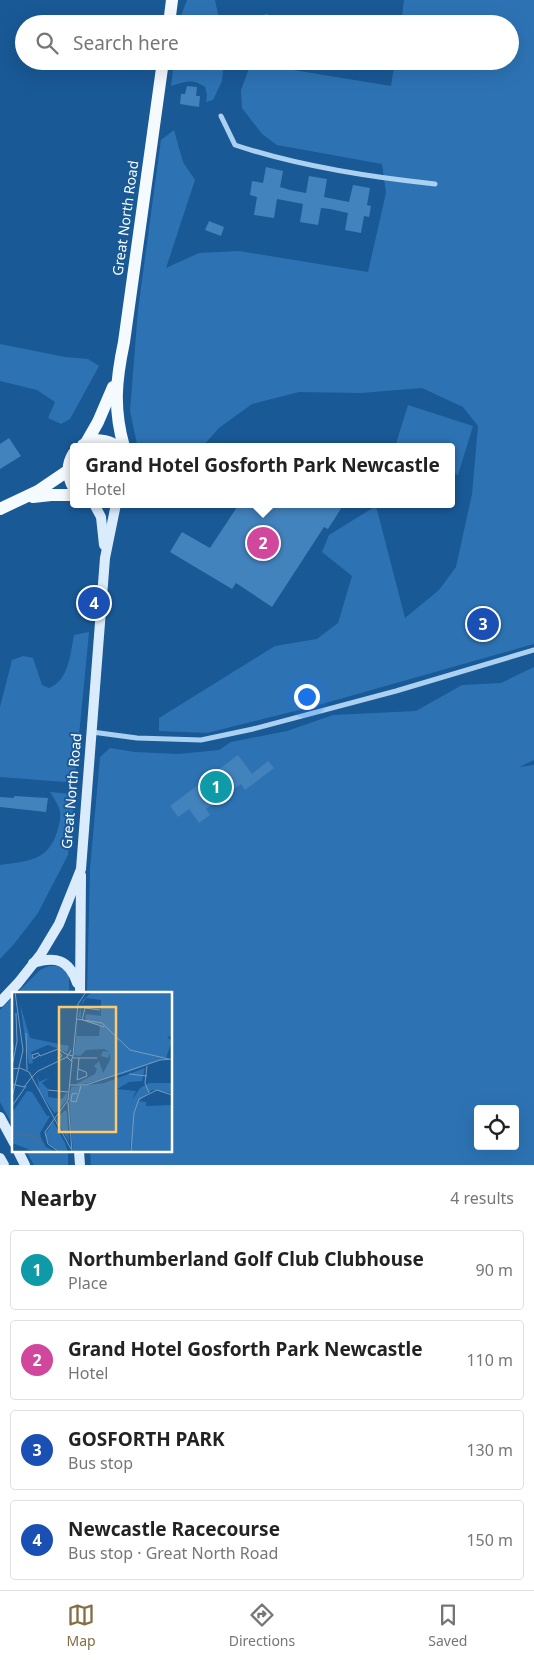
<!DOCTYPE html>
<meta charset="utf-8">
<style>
:root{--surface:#fff;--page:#f2f2f2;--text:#222;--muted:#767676;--line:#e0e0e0;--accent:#856e43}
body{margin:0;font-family:"Noto Sans",sans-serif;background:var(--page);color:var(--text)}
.controls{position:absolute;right:15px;bottom:15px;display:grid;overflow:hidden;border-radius:5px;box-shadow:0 5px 20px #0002}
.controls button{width:45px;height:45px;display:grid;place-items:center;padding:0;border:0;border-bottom:1px solid var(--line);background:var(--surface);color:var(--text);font:25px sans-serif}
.you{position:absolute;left:306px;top:696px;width:18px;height:18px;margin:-12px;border:4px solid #fff;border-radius:50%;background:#1a73e8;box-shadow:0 0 0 8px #1a73e833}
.badge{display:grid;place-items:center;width:32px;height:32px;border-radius:50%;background:var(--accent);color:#fff;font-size:16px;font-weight:700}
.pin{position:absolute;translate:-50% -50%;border:2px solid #fff;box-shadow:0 1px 5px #0006}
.popup{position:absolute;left:70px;top:443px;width:385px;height:65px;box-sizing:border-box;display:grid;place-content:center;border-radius:5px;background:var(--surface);filter:drop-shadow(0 1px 4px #0005);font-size:16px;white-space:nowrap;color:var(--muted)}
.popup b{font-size:19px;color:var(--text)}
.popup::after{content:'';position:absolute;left:50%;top:100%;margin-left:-10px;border:10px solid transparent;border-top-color:var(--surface)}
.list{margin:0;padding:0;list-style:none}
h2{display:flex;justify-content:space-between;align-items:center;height:65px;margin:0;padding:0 20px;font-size:21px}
h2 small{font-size:16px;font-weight:400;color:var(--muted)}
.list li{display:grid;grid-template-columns:32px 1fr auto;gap:15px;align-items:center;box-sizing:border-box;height:80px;margin:0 10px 10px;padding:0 10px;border:1px solid var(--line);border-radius:5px}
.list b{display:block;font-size:19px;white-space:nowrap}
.list p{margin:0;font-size:16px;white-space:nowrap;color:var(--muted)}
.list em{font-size:16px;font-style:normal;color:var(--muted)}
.icon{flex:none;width:28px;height:28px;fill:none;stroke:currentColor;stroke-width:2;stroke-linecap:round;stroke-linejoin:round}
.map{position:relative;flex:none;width:534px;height:1165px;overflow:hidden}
.search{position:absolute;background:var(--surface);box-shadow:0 5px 20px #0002;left:15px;right:15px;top:15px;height:55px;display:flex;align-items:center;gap:12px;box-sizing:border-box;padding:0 18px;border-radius:28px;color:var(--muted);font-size:19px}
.sheet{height:425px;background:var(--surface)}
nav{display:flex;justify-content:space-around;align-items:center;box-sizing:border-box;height:70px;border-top:1px solid var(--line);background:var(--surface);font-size:14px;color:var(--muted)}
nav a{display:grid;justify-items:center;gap:2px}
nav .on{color:var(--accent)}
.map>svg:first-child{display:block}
.green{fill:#2d73b4;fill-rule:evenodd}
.building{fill:#4282bd}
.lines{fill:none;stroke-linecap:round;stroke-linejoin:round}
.minor{stroke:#acd0f0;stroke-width:5}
.secondary{stroke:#daebfb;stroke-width:10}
.primary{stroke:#f5faff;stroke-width:12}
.labels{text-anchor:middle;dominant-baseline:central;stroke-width:4;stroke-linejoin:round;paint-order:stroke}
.street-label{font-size:14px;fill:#fff;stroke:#195996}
.inset-river{fill:none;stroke:#426f9b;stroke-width:2.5}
.inset-road{fill:none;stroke:#759bc0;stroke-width:1}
.view{fill:#ffca6b;fill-opacity:0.15;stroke:#ffca6b;stroke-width:2.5}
.inset-edge{fill:none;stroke:#fff;stroke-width:2.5}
</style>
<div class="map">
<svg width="534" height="1165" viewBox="0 0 534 1165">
<rect width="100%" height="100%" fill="#195996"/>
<!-- green -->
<g class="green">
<polygon points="187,0 215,0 220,24 178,24"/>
<polygon points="404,0 534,0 534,644 315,706 207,733 159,731 159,718 275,646 317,639 338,623 352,576 322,552 329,535 376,506 405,618 439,590 456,567 472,494 478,426 463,407 422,388 361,393 299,392 252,404 219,428 202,447 139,447 137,444 130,411 138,310 161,140 174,130 183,162 195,180 166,268 199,253 239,251 368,272 386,193 382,164 277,145 262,134 242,108 241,90 251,63 391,86 395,61 510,61 510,24 401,24"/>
<path d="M174,61H224L222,81L213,100L206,102L207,95L205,87C192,78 185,82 171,86Z"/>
<polygon points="0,344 65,357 88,359 99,366 70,419 61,424 48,418 55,402 37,390 0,381"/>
<polygon points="408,405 473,426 458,475 452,473 452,447 395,447"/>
<path d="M89,632L75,777L65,782L0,777V707L12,660L23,656L33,658L42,685L49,688C69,680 70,655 74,635Z"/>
<path d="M534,667V760L519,767L534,765V1165H91L90,1151H171V994H87L90,869L100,757L110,748L135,752L178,754L219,750L231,742L287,731L333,715L416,711L462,685L501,683ZM478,1109H515V1146H478Z"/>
<path d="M50,792L72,794L73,812L68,855L38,913L14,944L0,959V865C26,861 48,862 57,832C63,813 61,809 50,792Z"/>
<polygon points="49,966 58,966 69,974 69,994 16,994 40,970"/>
<polygon points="14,996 14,1128 0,1102 0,1010"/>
<polygon points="26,1151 68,1151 68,1165 34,1165"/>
</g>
<!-- building -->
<g class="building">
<polygon points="265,14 294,20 294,24 263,24"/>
<polygon points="187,86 197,87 196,96 200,96 199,107 180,104 181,94 185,94"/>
<polygon points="266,167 283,171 280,187 290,190 306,193 309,176 327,179 324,197 349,202 353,185 370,188 367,205 371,206 369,217 364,216 361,233 345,230 348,213 330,209 321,208 318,225 300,222 303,204 277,199 274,218 254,215 257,197 250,195 252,181 263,183"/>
<polygon points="209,221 224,227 221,236 205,230"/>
<polygon points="9,438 21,456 0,469 0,444"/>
<polygon points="239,504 344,504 328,529 324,527 272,607 236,583 232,589 170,552 182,532 210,548"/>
<polygon points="238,755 252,774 268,761 274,768 245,790 241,784 206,809 210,815 199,823 189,809 178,817 170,806"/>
<polygon points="14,796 48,798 46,812 0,807 0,797 14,798"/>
</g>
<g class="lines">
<!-- minor -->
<g class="minor">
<path d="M221,116L235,145C298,166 368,177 435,184"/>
<polyline points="92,732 137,738 201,740 253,729 396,691 534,650"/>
</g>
<!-- secondary -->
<g class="secondary">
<polyline points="94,504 101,517 104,545"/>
<path d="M33,963C55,956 69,959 77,983"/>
<polyline points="80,994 81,875"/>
<polyline points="0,1002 18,983 41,954 59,924 81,869 105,558 116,504"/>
<polyline points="0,1117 14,1143"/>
<polyline points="18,1151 25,1165"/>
<polyline points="79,1151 80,1165"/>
<polyline points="0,1158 4,1165"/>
</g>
<!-- primary -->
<g class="primary">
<polyline points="169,24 172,0"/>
<polyline points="86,443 98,422 113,387"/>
<path d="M83,445C94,438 107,439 118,447"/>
<path d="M124,447C113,408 116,380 124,342L163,61"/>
<path d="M74,453C67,464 67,476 74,488"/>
<polyline points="33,497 51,495 74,495"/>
<polyline points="0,509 38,491 69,470"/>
</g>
</g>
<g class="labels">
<!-- street labels -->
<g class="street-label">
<text transform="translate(125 218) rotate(-82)">Great North Road</text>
<text transform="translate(71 791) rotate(-85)">Great North Road</text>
</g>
</g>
<!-- overview -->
<g transform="translate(12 992)">
<rect width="160" height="160" fill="#195996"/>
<path d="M80,0H160V44L155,45L160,49L154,66L114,81L69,93L64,92L83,82L85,77L82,74L87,69L91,81L98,68V61L96,66L89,64L91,59L98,60L92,57L74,58L68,64L62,63L66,29L65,44H87L88,33L75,30L73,25L74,22L89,24V8L74,6L69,14V26L66,25L71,8ZM8,12L18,46L57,54L55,60L36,53L19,60L21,71L17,72ZM133,76L130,89L117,90L105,97L124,99L120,108L128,96L137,91H160V101L140,98L127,109L134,110V114L160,113V160H119V145L118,160H61L57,108L59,95L92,91ZM25,83L27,90L38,85L30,91L36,97V105L50,107L55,100V107L45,120L42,121L27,98ZM15,99L20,100L35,124H38L28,141L29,146L34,155L45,160H23L0,151V121ZM52,119H55L57,150L44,127ZM41,129L53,151L56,160H48L38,153L33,143Z" fill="#2d73b4"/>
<path class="inset-river" d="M0,142L23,144L30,154"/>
<path class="inset-road" d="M65,27L90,31L118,58L157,67M70,28L73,16L88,18M71,28L92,35M14,41L15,78M0,42L1,57M47,61L46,67L50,64L47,60M28,63L21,67L20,63L26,61L28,64L46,57L56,63M57,63L61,64L59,69L55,65L59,58M61,64L66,12L74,0M61,66H85M135,74L133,91L137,101M0,75L5,49L4,21M0,77L8,76L17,80L59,157M66,77L65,88L75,84L74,80L66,77L67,66M117,82L135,84M19,86L26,79L55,65M0,92L12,95L19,86M57,93H74L148,68L160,67M36,98L56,100M65,101L60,102L59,109L64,110L69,94M0,106L11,58L3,0M56,110L60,160M0,114L14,94M47,160L36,152L33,140L56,108L60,68M119,160L122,121L127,107L145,98L160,103"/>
<path class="view" d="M47,15H104V140H47Z"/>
<rect width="160" height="160" class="inset-edge"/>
</g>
</svg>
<div class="controls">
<button><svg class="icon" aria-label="locate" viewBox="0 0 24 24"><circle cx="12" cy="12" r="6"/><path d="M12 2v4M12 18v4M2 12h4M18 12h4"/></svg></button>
</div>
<div class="you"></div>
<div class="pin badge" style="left:216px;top:787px;background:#0f9aa8">1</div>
<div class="pin badge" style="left:263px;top:543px;background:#d1479c">2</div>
<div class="popup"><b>Grand Hotel Gosforth Park Newcastle</b>Hotel</div>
<div class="pin badge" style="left:483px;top:624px;background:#1a4fb4">3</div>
<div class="pin badge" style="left:94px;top:603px;background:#1a4fb4">4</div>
<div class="search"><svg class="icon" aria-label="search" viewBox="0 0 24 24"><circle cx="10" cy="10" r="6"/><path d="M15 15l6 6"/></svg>Search here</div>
</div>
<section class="sheet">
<h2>Nearby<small>4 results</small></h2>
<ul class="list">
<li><span class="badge" style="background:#0f9aa8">1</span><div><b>Northumberland Golf Club Clubhouse</b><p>Place</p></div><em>90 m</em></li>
<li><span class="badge" style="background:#d1479c">2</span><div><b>Grand Hotel Gosforth Park Newcastle</b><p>Hotel</p></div><em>110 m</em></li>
<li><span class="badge" style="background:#1a4fb4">3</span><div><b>GOSFORTH PARK</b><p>Bus stop</p></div><em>130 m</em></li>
<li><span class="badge" style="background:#1a4fb4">4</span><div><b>Newcastle Racecourse</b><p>Bus stop · Great North Road</p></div><em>150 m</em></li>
</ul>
</section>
<nav>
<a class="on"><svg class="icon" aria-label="map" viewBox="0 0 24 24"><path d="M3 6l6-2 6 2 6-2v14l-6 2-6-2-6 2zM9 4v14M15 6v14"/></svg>Map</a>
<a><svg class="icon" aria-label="directions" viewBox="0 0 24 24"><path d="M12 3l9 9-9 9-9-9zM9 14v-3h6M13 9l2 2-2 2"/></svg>Directions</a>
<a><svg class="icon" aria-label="saved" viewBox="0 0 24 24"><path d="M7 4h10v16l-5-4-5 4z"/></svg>Saved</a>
</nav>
